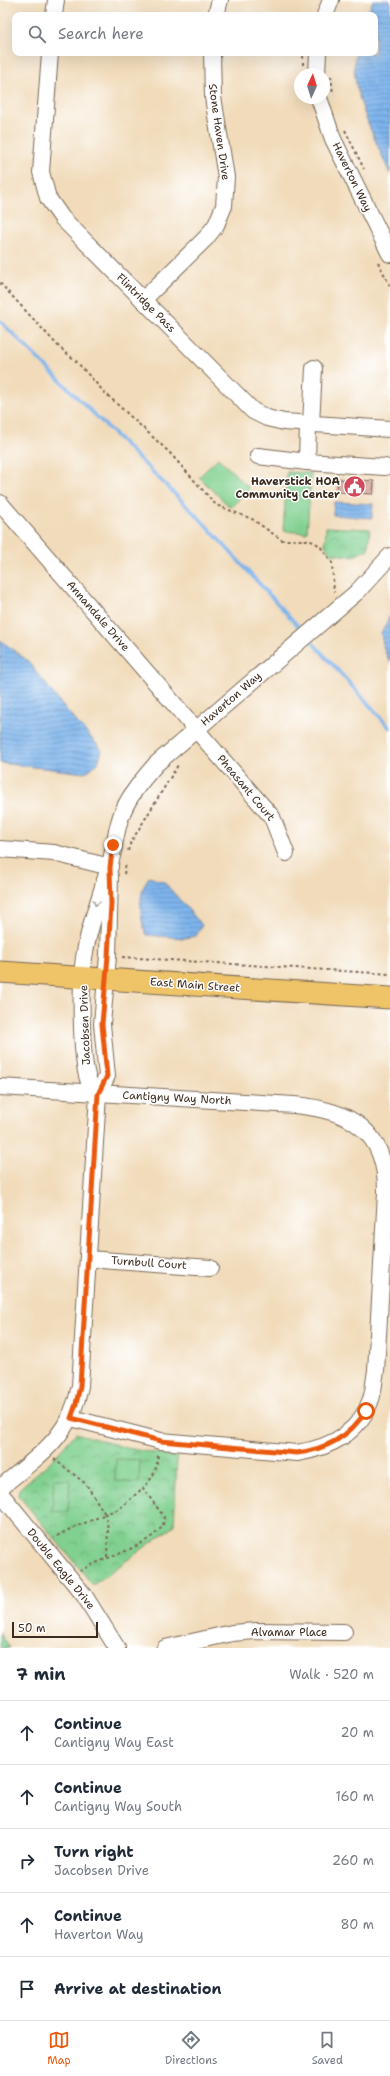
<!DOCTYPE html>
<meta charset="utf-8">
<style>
:root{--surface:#fff;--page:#f2f2f3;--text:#1f2937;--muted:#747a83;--line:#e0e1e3;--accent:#ea580c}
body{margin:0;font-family:"Shantell Sans",sans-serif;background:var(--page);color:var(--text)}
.compass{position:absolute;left:294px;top:68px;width:36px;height:36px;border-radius:50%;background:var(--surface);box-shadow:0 4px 16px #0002;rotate:4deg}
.scale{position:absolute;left:12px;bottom:10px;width:86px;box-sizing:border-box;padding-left:4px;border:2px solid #3b2a1e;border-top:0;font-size:11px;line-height:14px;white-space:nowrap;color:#3b2a1e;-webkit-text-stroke:3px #fff;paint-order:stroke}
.stop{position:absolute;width:12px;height:12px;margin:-9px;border:3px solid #ea580c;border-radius:50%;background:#fff}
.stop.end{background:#ea580c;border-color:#fff;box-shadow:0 1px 4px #0008}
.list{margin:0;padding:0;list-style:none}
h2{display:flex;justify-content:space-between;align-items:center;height:52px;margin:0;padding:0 16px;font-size:17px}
h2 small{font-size:13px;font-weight:400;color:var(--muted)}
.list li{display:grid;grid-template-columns:26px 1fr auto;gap:12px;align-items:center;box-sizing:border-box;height:64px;padding:0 16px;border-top:1px solid var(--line)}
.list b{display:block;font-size:15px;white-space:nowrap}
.list p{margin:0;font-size:13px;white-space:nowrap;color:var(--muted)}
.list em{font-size:13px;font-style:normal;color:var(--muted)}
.icon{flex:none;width:22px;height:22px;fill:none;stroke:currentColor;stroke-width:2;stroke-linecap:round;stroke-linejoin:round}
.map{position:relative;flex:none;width:390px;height:1648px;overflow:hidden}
.search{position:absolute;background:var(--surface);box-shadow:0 4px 16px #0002;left:12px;right:12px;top:12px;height:44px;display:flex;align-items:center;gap:10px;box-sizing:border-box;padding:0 14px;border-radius:8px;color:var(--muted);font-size:15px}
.sheet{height:372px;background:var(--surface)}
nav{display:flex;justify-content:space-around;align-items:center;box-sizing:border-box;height:56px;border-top:1px solid var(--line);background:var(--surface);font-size:11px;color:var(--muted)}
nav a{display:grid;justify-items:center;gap:2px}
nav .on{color:var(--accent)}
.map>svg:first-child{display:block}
.grass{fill:url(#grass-dots);stroke:#5e7d57}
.park{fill:url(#park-crowns);stroke:#5e7d57}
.pitch{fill:#81d090;stroke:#5e7d57}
.water{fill:url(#water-rules);stroke:#5c6f85}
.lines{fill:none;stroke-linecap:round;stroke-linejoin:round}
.stream{stroke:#7db4ec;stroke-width:3.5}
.building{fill:url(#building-hatch)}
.minor-casing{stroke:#7b6855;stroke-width:18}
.major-casing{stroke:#7b6855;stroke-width:23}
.path{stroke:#7b6855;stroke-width:2;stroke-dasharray:3 3;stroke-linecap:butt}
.minor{stroke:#fff;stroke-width:16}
.major{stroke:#efc469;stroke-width:21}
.oneway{stroke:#a79f9a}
.route{stroke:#ea580c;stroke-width:5}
.labels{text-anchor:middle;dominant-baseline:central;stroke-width:3;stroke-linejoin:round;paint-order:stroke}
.street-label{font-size:11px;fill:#3b2a1e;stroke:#fff}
.poi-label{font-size:11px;font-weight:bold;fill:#3b2a1e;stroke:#fff;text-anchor:end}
</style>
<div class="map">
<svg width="390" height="1648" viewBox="0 0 390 1648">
<defs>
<pattern id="grass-dots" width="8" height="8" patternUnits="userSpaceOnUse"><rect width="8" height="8" fill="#81d090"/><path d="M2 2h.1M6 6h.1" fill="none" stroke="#6ba975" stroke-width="1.8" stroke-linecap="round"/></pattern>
<pattern id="park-crowns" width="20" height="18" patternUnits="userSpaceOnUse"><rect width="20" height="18" fill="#81d090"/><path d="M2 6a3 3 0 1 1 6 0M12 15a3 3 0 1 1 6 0" fill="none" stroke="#6ba975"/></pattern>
<pattern id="water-rules" width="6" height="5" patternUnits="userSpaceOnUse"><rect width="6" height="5" fill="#7db4ec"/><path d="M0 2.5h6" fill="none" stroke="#6893bf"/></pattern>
<pattern id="building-hatch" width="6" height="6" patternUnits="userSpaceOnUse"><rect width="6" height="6" fill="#cc9a88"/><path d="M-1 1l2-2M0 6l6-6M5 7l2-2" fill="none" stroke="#a77e6f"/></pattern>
</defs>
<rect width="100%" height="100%" fill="#fff"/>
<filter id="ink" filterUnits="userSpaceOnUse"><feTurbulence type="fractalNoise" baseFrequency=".025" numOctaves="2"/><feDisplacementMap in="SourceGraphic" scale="8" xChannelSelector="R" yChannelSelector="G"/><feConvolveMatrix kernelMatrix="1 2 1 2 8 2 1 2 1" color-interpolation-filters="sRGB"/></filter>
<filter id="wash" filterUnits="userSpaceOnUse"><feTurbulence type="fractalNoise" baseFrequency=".012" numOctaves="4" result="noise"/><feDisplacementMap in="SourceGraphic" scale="16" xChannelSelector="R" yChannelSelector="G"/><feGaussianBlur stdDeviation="0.9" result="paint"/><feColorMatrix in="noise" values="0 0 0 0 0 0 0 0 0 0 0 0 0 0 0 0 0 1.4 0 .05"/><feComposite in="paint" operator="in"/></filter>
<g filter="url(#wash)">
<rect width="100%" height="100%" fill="#f1dbba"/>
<!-- grass -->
<polygon class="grass" points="0,1632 10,1648 0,1648"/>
<!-- park -->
<g class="park">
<polygon points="326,527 370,529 368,549 354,556 331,554 325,546"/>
<polygon points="76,1433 127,1448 177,1457 174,1526 93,1585 18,1495 19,1489 52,1460"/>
</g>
<!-- pitch -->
<g class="pitch">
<polygon points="218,458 249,488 231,508 199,477"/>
<polygon points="287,472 311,473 307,533 283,531"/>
<polygon points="116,1459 140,1460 139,1483 115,1481"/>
<polygon points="54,1479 70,1480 68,1512 52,1511"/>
</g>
<!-- water -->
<g class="water">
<path d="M373,0H390V174C377,142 347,87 356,53H375V15H367Z"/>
<polygon points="334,502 373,504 372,518 333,515"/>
<polygon points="390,616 390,662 384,650 381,633"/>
<polygon points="0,640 28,661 61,704 102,750 98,763 85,773 0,763"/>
<path d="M149,877L164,882L202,925L196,936L184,938L146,935C140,919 137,892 149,877Z"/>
</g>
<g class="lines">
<!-- stream -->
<g class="stream">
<polyline points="0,321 202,521 298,626"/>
<polyline points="313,643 390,728"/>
</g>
</g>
<g id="blocks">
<!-- building -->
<polygon class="building" points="338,479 374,481 373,494 337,492"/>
</g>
</g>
<g filter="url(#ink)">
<use href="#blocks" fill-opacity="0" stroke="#7b6855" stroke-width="1"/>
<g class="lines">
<defs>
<g id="minor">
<polyline points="54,15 56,0"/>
<polyline points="216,15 220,0"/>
<polyline points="325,15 331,0"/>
<polyline points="50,53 41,172 48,198 62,218 253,411 267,418 284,422 390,429"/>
<polyline points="317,74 318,53"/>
<polyline points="319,98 333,139 390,254"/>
<polyline points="143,300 206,238 216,225 224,206 226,177 213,97 212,53"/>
<polyline points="308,424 307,462 385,467"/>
<polyline points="311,424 314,368"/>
<polyline points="258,456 307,462"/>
<polyline points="0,503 272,817 286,853"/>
<polyline points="0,849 54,853 110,867"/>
<path d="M0,1087L294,1105C350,1110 387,1130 386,1193L376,1371C374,1380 374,1391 371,1399C360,1433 329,1448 297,1453L161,1441L71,1418"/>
<path d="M98,1094C95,1090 91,1086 89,1082C80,1060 80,976 85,952C90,922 101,896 109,867C115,849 115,829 123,811C131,793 143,779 156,764L357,592L390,556"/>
<polyline points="88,1259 210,1268"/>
<path d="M0,1488C38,1456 70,1438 80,1386L98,1094L107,1076L102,1024L108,956L110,876"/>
<polyline points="0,1493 84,1595 117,1648"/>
<polyline points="165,1648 232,1633 256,1631 344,1632"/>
</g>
<polyline id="major" points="0,972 390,998"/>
</defs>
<!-- minor casing -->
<use href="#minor" class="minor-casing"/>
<!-- major casing -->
<use href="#major" class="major-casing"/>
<!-- path -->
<g class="path">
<polyline points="303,65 303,53"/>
<polyline points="331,76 333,94"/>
<polyline points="345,130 364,169"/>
<polyline points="378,262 390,286"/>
<polyline points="0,283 60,348 75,360 104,392 169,452 216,505 252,519 282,540 309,540 319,545 332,562 334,592"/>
<polyline points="128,851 131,842 178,765"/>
<polyline points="124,874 126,863"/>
<polyline points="122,957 390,974"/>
<path d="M54,1459L86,1484L105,1514C88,1523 70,1527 54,1538"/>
<polyline points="107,1557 108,1528 105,1514 119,1509 143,1488"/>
<path d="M80,1571C107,1555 141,1551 163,1526L164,1517L143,1488C154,1477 157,1469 158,1454"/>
</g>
<!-- minor -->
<use href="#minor" class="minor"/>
<!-- major -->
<use href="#major" class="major"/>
</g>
<!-- one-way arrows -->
<defs><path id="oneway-chevron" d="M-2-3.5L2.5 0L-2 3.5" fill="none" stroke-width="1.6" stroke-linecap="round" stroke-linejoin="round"/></defs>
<use class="oneway" href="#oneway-chevron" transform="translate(96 903) rotate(108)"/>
</g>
<g class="lines" filter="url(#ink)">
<!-- route -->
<path class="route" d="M113,845L110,867L111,904L108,956L102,1024L107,1076L98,1094L80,1386L76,1404L71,1418L161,1441L297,1453C327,1449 349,1437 366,1411"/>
</g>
<!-- icons -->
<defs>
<symbol id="civic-disc" viewBox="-11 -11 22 22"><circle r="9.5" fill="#d1495b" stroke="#fff"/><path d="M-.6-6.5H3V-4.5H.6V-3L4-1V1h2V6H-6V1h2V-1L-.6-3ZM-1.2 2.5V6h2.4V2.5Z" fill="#fff"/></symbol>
</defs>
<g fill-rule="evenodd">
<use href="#civic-disc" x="342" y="474" width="25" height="25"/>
</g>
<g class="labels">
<!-- street labels -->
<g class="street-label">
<text transform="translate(219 132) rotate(82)">Stone Haven Drive</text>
<text transform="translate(352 177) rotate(64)">Haverton Way</text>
<text transform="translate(146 303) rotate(45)">Flintridge Pass</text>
<text transform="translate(98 616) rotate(49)">Annandale Drive</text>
<text transform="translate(231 699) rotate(-41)">Haverton Way</text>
<text transform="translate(246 788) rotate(50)">Pheasant Court</text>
<text transform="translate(195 985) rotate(4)">East Main Street</text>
<text transform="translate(85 1025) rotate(-92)">Jacobsen Drive</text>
<text transform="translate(177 1098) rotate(3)">Cantigny Way North</text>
<text transform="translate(149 1263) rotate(4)">Turnbull Court</text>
<text transform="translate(61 1569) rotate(51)">Double Eagle Drive</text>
<text x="289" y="1632">Alvamar Place</text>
</g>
<!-- poi labels -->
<g class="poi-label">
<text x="340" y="481">Haverstick HOA<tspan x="340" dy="13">Community Center</tspan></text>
</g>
</g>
</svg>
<svg class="compass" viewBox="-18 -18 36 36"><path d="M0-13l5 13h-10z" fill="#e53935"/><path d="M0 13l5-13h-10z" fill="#747a83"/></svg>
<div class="scale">50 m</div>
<div class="stop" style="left:366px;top:1411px"></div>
<div class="stop end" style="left:113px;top:845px"></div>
<div class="search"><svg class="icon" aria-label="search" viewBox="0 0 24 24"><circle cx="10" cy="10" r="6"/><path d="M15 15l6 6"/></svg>Search here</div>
</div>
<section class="sheet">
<h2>7 min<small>Walk · 520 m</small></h2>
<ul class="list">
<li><svg class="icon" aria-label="ahead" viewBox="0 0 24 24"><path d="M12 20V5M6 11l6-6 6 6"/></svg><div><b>Continue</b><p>Cantigny Way East</p></div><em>20 m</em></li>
<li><svg class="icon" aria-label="ahead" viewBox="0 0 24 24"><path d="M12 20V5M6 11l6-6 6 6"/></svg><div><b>Continue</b><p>Cantigny Way South</p></div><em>160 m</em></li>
<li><svg class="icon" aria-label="right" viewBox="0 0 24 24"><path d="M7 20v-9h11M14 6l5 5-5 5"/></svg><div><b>Turn right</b><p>Jacobsen Drive</p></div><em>260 m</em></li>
<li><svg class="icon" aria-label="ahead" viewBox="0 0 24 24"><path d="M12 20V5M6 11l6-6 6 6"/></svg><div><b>Continue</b><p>Haverton Way</p></div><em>80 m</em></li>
<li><svg class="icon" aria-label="arrive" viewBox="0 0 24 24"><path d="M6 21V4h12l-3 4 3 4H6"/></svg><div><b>Arrive at destination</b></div></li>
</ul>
</section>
<nav>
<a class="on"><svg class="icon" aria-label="map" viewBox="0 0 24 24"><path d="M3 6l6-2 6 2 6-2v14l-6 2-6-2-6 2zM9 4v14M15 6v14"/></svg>Map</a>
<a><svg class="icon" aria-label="directions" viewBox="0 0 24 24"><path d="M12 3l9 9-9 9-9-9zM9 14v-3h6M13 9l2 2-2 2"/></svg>Directions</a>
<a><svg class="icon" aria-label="saved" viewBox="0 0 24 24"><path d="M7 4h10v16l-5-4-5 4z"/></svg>Saved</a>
</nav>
